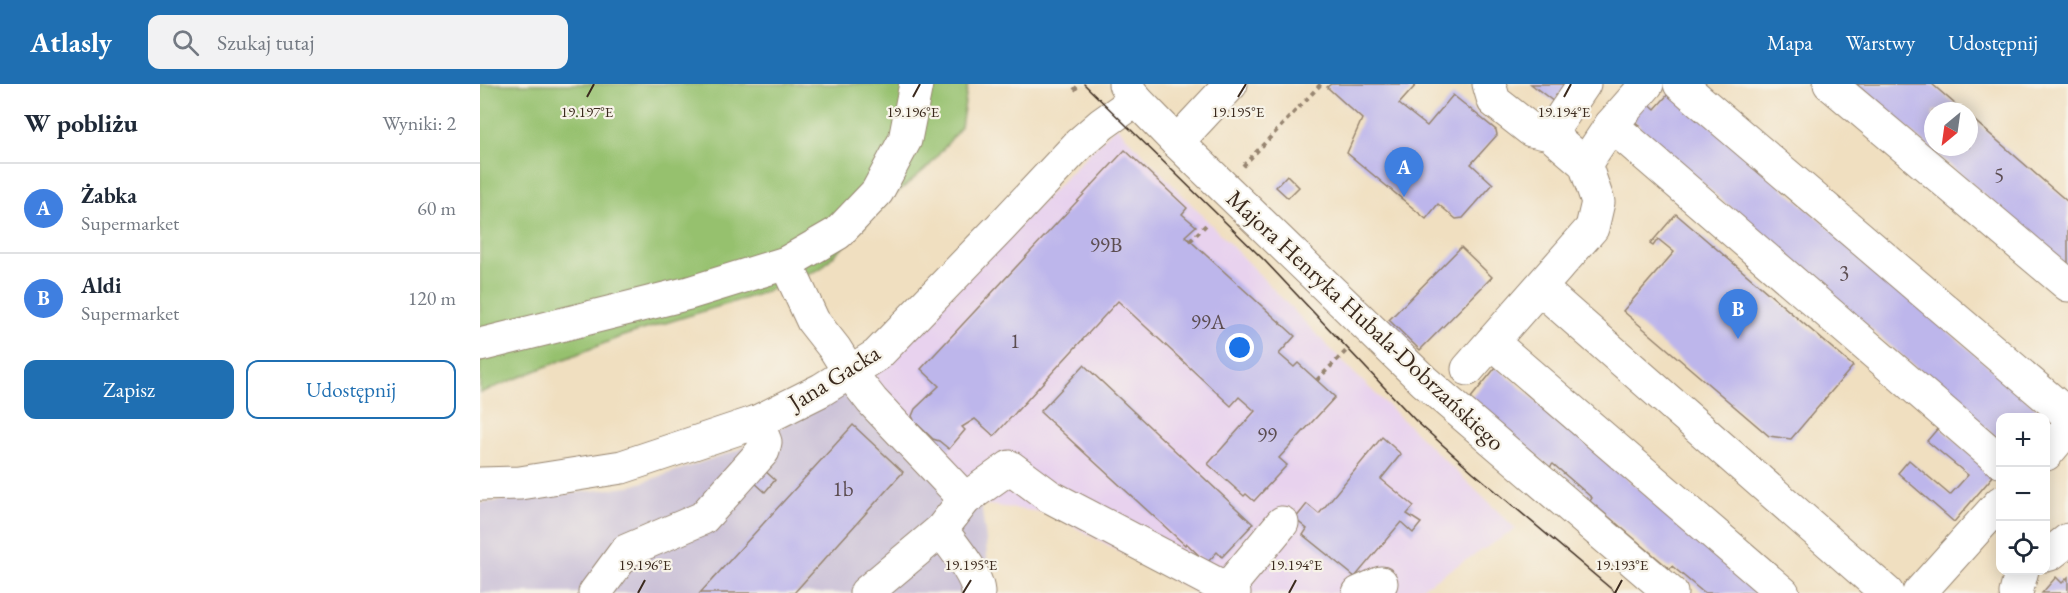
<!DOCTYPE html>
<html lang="pl">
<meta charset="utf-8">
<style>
:root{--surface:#fff;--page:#f2f2f3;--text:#1f2937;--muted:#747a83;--line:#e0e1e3;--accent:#1f6fb2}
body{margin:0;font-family:"EB Garamond",serif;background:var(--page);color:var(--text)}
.controls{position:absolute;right:18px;bottom:18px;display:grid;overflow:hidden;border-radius:12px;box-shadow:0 3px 15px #0003}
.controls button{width:54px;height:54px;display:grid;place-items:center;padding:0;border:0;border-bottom:2px solid var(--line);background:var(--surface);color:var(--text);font:30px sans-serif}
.compass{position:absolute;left:1444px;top:18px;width:54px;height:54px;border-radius:50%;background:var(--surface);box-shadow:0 3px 15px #0003;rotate:209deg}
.you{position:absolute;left:760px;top:264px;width:21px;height:21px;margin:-15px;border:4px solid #fff;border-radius:50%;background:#1a73e8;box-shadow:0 0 0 9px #1a73e833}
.badge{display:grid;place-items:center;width:39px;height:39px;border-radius:50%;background:var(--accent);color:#fff;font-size:20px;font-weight:700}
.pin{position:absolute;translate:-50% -50px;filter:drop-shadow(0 2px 3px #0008)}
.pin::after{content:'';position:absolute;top:32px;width:21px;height:18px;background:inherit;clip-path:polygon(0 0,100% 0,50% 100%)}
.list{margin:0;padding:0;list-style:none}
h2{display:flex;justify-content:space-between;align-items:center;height:78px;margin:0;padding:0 24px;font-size:26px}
h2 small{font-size:20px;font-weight:400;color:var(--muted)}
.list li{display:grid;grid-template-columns:39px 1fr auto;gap:18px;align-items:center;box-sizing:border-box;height:90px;padding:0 24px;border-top:2px solid var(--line)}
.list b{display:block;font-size:22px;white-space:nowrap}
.list p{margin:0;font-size:20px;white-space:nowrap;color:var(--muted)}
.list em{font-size:20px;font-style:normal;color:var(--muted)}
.actions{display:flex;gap:12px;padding:18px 24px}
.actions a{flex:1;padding:14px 0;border:2px solid var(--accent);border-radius:12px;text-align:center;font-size:21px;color:var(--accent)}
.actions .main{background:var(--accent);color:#fff}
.icon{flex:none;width:33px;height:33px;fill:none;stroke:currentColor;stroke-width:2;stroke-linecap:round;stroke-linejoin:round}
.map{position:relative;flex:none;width:1588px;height:509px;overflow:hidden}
header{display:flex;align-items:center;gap:36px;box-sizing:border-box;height:84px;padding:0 30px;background:var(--accent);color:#fff}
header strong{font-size:28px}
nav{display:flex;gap:33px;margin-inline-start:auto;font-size:21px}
.search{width:420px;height:54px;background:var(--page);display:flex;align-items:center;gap:15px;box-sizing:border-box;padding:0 21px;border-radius:12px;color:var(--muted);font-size:22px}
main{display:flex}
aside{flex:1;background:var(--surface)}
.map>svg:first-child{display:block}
.built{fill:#e8d2ee}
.industrial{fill:#c9bfd7}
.green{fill:#96c16e;stroke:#687646;stroke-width:1.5}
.building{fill:#bdb6eb}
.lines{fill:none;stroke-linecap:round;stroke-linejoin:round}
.minor-casing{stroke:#96846f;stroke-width:35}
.path{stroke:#96846f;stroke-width:4;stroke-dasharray:4.5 4.5;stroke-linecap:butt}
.minor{stroke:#fff;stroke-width:33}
.tram{stroke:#3b2a1e;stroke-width:1.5}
.ticks{fill:none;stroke:#3b2a1e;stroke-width:2}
.labels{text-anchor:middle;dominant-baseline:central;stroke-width:4.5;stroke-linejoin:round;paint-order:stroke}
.number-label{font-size:21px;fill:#5c4d51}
.street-label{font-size:24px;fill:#3b2a1e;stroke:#f7f3e8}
.ticks-label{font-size:15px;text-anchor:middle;fill:#3b2a1e;stroke:#f7f3e8;stroke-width:4.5;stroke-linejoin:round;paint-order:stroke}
</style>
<header>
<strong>Atlasly</strong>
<div class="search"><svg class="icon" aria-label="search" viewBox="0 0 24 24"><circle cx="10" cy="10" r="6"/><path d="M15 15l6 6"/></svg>Szukaj tutaj</div>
<nav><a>Mapa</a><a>Warstwy</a><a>Udostępnij</a></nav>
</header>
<main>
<aside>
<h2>W pobliżu<small>Wyniki: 2</small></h2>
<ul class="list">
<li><span class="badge" style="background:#3f7fe0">A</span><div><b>Żabka</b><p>Supermarket</p></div><em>60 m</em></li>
<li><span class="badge" style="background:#3f7fe0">B</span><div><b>Aldi</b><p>Supermarket</p></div><em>120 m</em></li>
</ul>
<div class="actions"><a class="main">Zapisz</a><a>Udostępnij</a></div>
</aside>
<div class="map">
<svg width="1588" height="509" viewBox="0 0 1588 509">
<rect width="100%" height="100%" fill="#f7f3e8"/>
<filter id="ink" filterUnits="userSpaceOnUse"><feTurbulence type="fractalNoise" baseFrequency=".0167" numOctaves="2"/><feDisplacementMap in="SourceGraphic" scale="12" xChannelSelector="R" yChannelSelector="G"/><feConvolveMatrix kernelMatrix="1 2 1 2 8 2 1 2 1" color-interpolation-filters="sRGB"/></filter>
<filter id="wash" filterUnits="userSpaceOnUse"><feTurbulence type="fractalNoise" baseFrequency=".008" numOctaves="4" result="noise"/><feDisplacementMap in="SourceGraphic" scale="24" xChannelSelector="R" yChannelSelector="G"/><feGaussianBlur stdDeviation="1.35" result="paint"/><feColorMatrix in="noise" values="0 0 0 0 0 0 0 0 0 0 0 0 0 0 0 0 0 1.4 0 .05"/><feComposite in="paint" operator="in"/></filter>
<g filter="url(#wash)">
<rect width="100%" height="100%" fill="#f0dfc0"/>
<!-- built -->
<polygon class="built" points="636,42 873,288 1036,445 933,509 717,509 569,429 501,420 388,297"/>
<!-- industrial -->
<polygon class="industrial" points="388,297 501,420 506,456 509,509 0,509 0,419 149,403 258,366"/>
<!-- green -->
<polygon class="green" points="0,0 488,0 481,43 450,81 418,108 340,185 279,210 140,253 0,309"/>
<g id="blocks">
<!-- building -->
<g class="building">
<polygon points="851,0 934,0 936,1 919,20 947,42 973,11 1016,46 1017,51 991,80 1013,100 983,134 976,135 958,120 946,135 867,69 882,35 847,3"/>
<polygon points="1051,0 1088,0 1074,18"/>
<polygon points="1376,0 1452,0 1483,27 1453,27 1453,63 1489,63 1489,32 1588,118 1588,183"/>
<polygon points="1191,7 1568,334 1566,336 1566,334 1520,334 1520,356 1159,44 1160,42 1149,33 1164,15 1175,25"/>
<polygon points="645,66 707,124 702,130 716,142 705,152 815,252 799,270 814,283 818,279 855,313 799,374 807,381 774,417 766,410 764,412 728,380 775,327 759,313 751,322 638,217 514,352 495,335 482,343 485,346 469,365 459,357 453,355 435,338 432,332 435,325 459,302 441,285"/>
<polygon points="807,91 819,103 808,114 796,103"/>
<polygon points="1196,130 1373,282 1311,355 1289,352 1143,227 1194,168 1178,155 1173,162 1170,160"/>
<polygon points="981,163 1012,193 940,266 909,236"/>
<polygon points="604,281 773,440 742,473 737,468 727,479 706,459 705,461 560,328"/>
<polygon points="1016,283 1281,509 1224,509 1192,482 1190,485 1110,417 1112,414 1073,380 1070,383 990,315"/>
<polygon points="373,341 423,388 314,509 220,509"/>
<polygon points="1459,343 1514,391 1474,438 1418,389 1429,376 1470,411 1488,391 1447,357"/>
<polygon points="902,353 921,370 901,395 934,422 927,430 941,439 933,449 921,438 875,493 823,451 827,445 815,435 827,420 839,430"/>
<polygon points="283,385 295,396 285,408 273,397"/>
<polygon points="1576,493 1582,499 1588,493 1588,509 1562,509"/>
</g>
</g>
</g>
<g filter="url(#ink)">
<use href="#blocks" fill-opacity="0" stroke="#96846f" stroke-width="1.5"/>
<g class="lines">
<defs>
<g id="minor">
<polyline points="645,0 656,16 697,58 944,297 1191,509"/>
<polyline points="1200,0 1588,331"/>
<polyline points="1350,0 1588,201"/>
<polyline points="1131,41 1167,0"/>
<polyline points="1070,50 1104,0"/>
<polyline points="697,58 751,0"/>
<polyline points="1105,80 1131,41 1520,377"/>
<polyline points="306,179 333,237 355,265 370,289 392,317 485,415"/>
<polyline points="1060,204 1407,509"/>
<polyline points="1012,258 1303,509"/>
<polyline points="0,261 209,209 306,179 358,149 397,108 425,56 436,0"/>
<polyline points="988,285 1112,144 1118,118 1105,80 1070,50 1051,46 1014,17 1009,0"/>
<polyline points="1566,370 1588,344"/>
<polyline points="0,400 40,399 142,383 277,338 341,306 397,271 521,143 599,60 622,40 656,16"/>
<path d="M461,446C472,461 498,491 498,509"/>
<polyline points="1566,471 1570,470 1588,456"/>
<polyline points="747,505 802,439"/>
<polyline points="115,509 146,467 223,434 283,367 285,358 277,338"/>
<polyline points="386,509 461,446 485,415 530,383 569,412 754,509"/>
<polyline points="879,509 901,499"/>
<polyline points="1439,509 1520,419"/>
<polyline points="1536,509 1542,486"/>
</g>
</defs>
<!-- minor casing -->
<use href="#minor" class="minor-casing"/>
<!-- path -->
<g class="path">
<polyline points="594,6 600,0"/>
<polyline points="763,82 841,0"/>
<polyline points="710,157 729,138"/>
<polyline points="837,296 868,265"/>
</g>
<!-- minor -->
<use href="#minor" class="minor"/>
<!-- tram -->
<polyline class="tram" points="604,0 785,177 936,337 993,388 1136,509"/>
</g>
</g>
<!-- ticks -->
<path class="ticks" d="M107,13L114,0M433,13L440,0M758,13L766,0M1084,13L1091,0M158,509L165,496M483,509L491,496M809,509L816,496M1135,509L1142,496"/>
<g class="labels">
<!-- number labels -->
<g class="number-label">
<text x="1519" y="90">5</text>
<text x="626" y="160">99B</text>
<text x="1364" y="188">3</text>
<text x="728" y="237">99A</text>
<text x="535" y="256">1</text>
<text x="787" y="350">99</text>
<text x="363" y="404">1b</text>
</g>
<!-- street labels -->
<g class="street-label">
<text transform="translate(886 236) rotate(43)">Majora Henryka Hubala-Dobrzańskiego</text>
<text transform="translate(354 293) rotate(-32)">Jana Gacka</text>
</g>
</g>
<g class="ticks-label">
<text x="107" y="33">19.197°E</text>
<text x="433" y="33">19.196°E</text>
<text x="758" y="33">19.195°E</text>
<text x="1084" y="33">19.194°E</text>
<text x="165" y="486">19.196°E</text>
<text x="491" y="486">19.195°E</text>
<text x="816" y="486">19.194°E</text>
<text x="1142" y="486">19.193°E</text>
</g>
</svg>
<div class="controls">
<button>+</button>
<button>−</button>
<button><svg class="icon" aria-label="locate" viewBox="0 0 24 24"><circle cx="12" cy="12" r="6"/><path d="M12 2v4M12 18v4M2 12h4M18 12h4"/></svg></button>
</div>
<svg class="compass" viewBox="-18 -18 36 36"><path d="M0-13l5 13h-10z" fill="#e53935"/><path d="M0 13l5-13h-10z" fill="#747a83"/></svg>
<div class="you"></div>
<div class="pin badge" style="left:924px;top:113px;background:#3f7fe0">A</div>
<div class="pin badge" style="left:1258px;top:255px;background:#3f7fe0">B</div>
</div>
</main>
